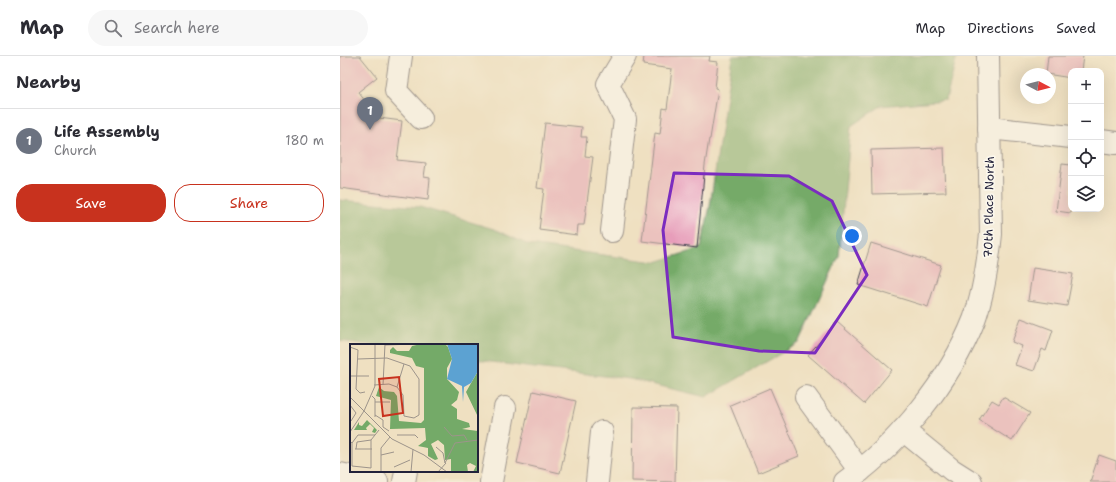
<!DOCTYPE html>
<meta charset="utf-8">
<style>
:root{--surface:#fff;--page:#f7f7f7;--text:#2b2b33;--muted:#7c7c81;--line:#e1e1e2;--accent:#c8321e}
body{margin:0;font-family:"Shantell Sans",sans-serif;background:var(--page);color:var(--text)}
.controls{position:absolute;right:12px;top:12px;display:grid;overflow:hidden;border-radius:8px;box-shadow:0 4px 16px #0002}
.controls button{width:36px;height:36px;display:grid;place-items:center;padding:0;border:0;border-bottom:1px solid var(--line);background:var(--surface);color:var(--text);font:20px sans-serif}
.compass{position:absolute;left:680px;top:12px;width:36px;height:36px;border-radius:50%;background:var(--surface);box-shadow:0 4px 16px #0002;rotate:97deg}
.you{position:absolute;left:512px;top:180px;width:14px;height:14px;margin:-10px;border:3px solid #fff;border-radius:50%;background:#1a73e8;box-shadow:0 0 0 6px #1a73e833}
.badge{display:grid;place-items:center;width:26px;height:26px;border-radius:50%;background:var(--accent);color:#fff;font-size:13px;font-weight:700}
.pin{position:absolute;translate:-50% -33px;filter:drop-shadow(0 1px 2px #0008)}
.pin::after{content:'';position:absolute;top:21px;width:14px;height:12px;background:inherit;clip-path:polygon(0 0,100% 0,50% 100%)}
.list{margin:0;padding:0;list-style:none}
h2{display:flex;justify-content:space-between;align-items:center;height:52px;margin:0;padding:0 16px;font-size:17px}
h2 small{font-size:13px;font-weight:400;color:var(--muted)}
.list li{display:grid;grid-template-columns:26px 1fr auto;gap:12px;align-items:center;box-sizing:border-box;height:64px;padding:0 16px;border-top:1px solid var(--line)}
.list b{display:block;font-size:15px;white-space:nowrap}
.list p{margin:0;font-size:13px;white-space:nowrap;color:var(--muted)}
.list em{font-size:13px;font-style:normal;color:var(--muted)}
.actions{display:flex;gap:8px;padding:12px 16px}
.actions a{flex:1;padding:9px 0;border:1px solid var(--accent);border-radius:16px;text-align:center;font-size:14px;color:var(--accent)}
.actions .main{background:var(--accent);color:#fff}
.icon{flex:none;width:22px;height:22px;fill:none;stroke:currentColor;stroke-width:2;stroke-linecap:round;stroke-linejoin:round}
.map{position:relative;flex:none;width:776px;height:426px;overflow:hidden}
header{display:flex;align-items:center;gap:24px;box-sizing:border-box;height:56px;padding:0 20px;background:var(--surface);border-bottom:1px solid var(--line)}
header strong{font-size:19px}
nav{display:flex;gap:22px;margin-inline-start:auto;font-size:14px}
.search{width:280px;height:36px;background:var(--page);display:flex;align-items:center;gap:10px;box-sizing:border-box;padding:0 14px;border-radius:22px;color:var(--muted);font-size:15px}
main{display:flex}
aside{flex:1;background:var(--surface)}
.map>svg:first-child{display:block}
.forest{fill:#74aa68;stroke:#4b6652}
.building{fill:#e79dba}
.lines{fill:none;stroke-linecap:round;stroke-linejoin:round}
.minor-casing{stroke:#413e4f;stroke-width:24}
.minor{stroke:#fff;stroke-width:22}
.marked{fill:none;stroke:#7b2cbf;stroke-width:3;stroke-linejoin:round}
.labels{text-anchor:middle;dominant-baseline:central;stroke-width:3.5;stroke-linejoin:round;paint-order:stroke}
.street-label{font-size:12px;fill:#22223b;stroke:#fbf7ec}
.inset-road{fill:none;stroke:#9d948b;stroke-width:1}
.view{fill:#c8321e;fill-opacity:0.15;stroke:#c8321e;stroke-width:2}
.inset-edge{fill:none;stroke:#22223b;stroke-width:2}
</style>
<header>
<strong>Map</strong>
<div class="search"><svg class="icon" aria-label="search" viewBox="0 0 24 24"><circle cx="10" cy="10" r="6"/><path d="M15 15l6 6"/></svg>Search here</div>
<nav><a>Map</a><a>Directions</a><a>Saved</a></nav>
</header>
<main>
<aside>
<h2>Nearby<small></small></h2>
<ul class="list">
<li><span class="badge" style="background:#6b7280">1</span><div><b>Life Assembly</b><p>Church</p></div><em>180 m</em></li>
</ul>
<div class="actions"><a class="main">Save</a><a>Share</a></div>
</aside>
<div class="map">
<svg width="776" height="426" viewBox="0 0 776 426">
<rect width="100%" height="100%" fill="#fbf7ec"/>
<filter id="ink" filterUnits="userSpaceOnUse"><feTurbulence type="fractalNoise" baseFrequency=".025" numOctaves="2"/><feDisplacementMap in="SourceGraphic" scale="8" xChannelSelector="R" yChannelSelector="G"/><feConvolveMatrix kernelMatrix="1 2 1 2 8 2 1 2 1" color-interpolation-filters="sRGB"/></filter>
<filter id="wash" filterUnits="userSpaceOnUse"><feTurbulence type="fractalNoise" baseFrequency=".012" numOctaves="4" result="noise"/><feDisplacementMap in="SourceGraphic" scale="16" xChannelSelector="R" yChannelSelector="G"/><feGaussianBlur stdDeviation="0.9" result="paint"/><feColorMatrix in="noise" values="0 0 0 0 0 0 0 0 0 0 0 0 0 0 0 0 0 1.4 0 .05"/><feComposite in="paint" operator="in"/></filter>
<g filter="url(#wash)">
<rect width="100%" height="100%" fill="#efe0c1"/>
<!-- forest -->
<polygon class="forest" points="392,0 617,0 606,44 541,50 511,70 499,200 459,287 366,341 290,323 186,311 137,304 137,289 30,289 0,285 0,144 80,151 154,173 189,189 316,206 361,192 370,150"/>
<g id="blocks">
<!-- building -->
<g class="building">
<polygon points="0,0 20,0 37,21 18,36 39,62 62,65 57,104 86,107 84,121 90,122 88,144 0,132"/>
<polygon points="304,0 370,0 369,5 378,6 375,32 378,33 370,83 369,83 365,109 357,192 302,185 315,77 320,78 323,52 327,53 332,13 303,9"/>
<polygon points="708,0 743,0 741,15 731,15 731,22 706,18"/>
<polygon points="205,67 242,71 241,81 247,81 245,100 253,101 244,169 238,169 237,179 199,174 204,133 197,132"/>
<polygon points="604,92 606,136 532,138 531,94"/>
<polygon points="722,108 731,109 731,157 716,155"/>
<polygon points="531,187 601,209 588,251 518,229"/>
<polygon points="693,212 733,218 727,250 688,244"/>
<polygon points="681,262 713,274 706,295 702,293 694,315 675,309 682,290 672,286"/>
<polygon points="497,266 552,314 524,348 468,299"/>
<polygon points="430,332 459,400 418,417 390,349"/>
<polygon points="193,335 236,345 220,417 177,407"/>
<polygon points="663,341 690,357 672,385 639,364 652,344 659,348"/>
<polygon points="293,351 337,352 335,426 292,425"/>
<polygon points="759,399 776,405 776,426 750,426"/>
</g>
</g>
</g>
<g filter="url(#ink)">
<use href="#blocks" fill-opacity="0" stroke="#413e4f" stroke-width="1"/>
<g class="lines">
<defs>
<g id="minor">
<polyline points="61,0 56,35 81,62"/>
<polyline points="649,72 731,81"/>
<polyline points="761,85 776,87"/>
<polyline points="272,175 285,63 268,28 285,0"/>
<polyline points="466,341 520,415"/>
<polyline points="563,374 612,414 631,426"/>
<polyline points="0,418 37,426"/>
<polyline points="64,426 66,415"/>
<polyline points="151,426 165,352"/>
<polyline points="257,426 262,376"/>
<path d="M505,426C558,389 610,325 634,264C644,237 648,207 651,178L648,0"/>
</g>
</defs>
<!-- minor casing -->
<use href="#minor" class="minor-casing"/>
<!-- minor -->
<use href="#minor" class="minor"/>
</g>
</g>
<!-- marked area -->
<path d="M0 0H776V426H0ZM334,117L449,120L492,145L527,219L475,297L419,295L333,281L323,174Z" fill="#efe0c1" fill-opacity=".55" fill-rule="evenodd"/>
<path class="marked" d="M334,117L449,120L492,145L527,219L475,297L419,295L333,281L323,174Z"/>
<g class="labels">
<!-- street labels -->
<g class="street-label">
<text transform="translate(649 151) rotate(-89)">70th Place North</text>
</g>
</g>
<!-- overview -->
<g transform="translate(10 288)">
<rect width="128" height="128" fill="#efe0c1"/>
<path d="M71,0H95L98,3L102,15L97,24V35L109,48L107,56L101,61L107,65V75L119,79L120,83L112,85L128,87V128H123L126,122L120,119L117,121L118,128H101V115L95,116L94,101L88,96L81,100L88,115L85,116L78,112V104L68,102L76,96L75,84L40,85L41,56L26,52L29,43L34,47L44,48L47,52L49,77L71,79L74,76V24L66,22L62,14L40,9V6L43,3L47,7H59L62,2ZM128,27V73L116,48ZM17,76L27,86L25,89L22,88L24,84L20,80L16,84L17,86H4L9,78V81L12,82Z" fill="#74aa68"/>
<path d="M97,0H128V27L121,39L114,43L113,58L112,42L97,35L102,15Z" fill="#5ca2d2"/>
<path class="inset-road" d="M35,1L65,0M0,3L8,6L6,45L10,49L15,48M8,15L37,14L60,22L69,35V71L64,74L54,72L53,51L47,43L39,40L24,41M0,32H19M33,41L35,0M47,43L54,20M22,52L25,55V73M0,53L42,95L74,111L97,128M25,58H40M0,61L6,69L1,77M14,67L25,42V0M25,71L33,76V83L39,87M94,83L102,92L114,91L117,96M0,88L14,67M47,91H65L68,94M0,97L2,99L8,91H25L29,86M2,99V122L21,124V96L25,91M86,103L93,109L95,119M5,105H22M6,105L7,98L21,96M31,111L44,108M95,119L105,99L128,96M44,123L60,116M31,128V104L40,93M61,128L63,105M88,128L96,119"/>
<path class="view" d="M49,33L53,69L33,72L29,35Z"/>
<rect width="128" height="128" class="inset-edge"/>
</g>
</svg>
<div class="controls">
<button>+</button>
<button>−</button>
<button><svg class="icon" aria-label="locate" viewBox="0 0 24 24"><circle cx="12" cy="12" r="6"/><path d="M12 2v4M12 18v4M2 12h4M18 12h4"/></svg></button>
<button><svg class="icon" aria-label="layers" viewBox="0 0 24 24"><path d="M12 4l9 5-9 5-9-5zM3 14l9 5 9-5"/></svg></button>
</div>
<svg class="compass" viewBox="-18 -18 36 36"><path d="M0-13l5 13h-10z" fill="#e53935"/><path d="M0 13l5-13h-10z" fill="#7c7c81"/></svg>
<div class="you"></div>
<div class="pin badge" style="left:30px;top:74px;background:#6b7280">1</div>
</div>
</main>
